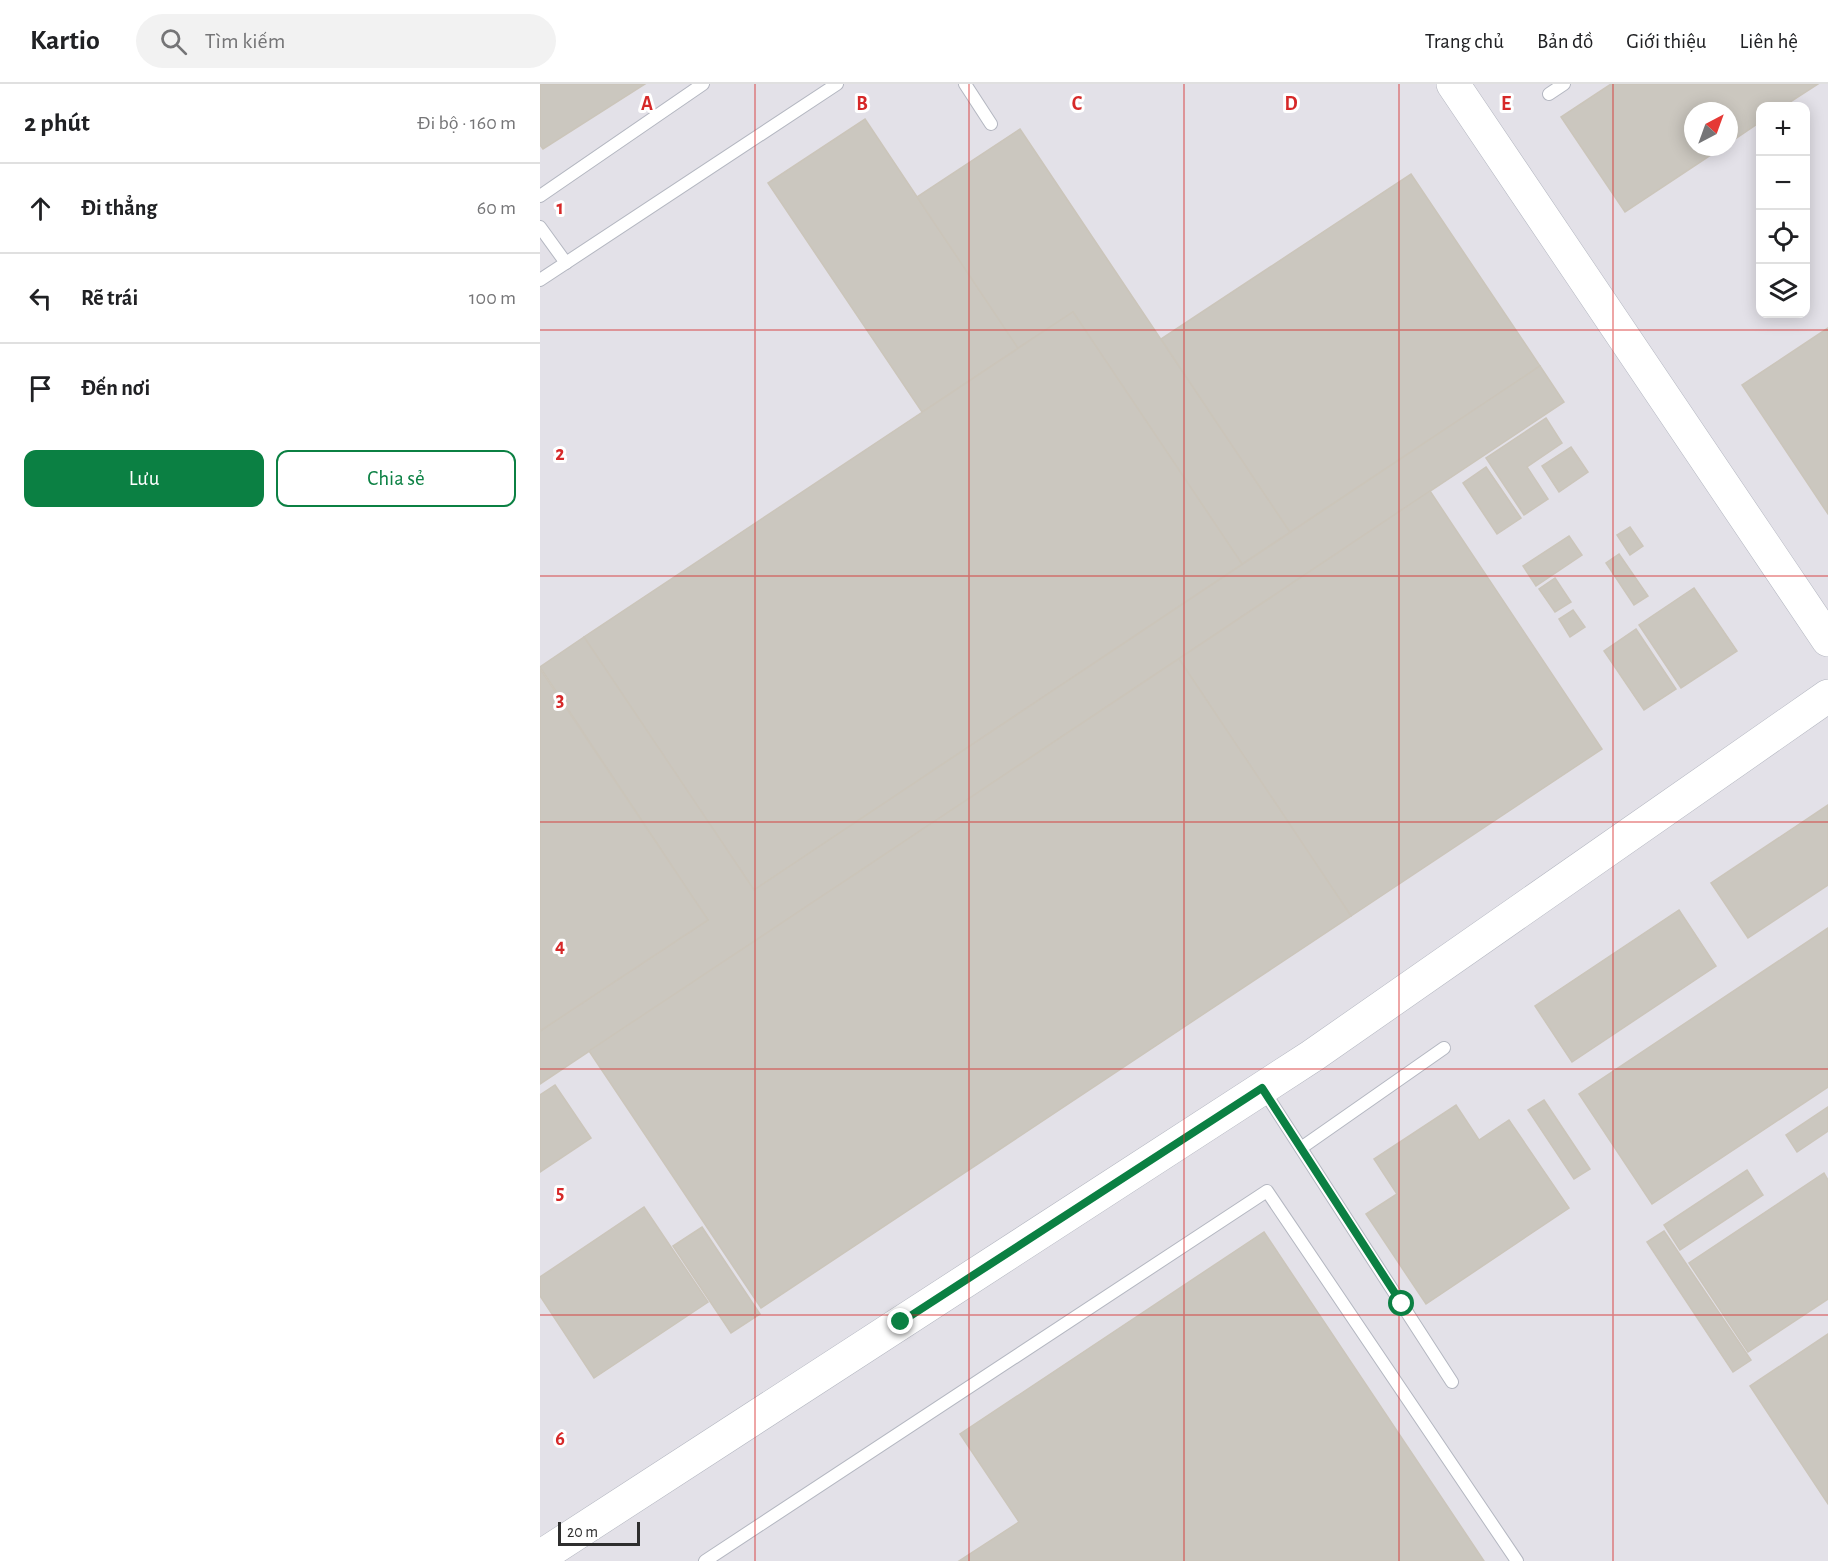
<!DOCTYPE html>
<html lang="vi">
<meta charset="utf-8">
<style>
:root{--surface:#fff;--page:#f2f2f2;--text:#202124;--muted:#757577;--line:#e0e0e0;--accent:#0b8043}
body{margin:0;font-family:"Alegreya Sans",sans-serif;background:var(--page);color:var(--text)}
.controls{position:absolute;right:18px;top:18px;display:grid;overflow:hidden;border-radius:12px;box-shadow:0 3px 15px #0003}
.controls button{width:54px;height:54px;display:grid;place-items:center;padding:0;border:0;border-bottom:2px solid var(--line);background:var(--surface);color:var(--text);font:30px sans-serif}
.compass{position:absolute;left:1144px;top:18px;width:54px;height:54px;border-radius:50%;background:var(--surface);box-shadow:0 3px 15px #0003;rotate:41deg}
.scale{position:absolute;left:18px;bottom:15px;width:82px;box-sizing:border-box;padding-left:6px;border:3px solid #2e2e2e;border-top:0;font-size:16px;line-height:21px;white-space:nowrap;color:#2e2e2e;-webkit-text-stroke:4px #fff;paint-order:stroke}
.stop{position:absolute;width:18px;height:18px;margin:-14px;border:4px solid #0b8043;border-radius:50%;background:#fff}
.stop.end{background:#0b8043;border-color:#fff;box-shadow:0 2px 6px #0008}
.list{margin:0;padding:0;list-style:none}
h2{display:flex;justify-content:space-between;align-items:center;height:78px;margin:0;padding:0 24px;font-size:26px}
h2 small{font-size:20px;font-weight:400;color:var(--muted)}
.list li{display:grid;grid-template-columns:39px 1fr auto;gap:18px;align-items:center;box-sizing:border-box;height:90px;padding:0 24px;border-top:2px solid var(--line)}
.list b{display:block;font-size:22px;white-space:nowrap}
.list em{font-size:20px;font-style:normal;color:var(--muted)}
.actions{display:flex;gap:12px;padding:18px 24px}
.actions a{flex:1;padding:14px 0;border:2px solid var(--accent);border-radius:12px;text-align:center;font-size:21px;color:var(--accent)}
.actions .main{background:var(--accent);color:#fff}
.icon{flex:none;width:33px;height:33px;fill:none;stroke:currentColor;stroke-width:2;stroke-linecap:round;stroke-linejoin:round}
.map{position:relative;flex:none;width:1288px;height:1477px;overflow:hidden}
header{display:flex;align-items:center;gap:36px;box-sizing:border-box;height:84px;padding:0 30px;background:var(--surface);border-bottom:2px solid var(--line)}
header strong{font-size:28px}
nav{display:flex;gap:33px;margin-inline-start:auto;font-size:21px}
.search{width:420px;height:54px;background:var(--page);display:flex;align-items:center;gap:15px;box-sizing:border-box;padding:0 21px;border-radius:33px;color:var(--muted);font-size:22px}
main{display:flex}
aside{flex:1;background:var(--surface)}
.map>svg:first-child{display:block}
.industrial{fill:#e3e1e8;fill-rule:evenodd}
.building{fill:#cbc7bf;stroke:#cbc5ba;stroke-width:1.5}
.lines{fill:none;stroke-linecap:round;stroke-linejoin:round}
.lane-casing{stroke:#b4b7c1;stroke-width:14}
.secondary-casing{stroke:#b4b7c1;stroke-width:34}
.lane{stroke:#fff;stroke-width:12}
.secondary{stroke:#fff;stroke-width:33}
.route{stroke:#0b8043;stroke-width:8}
.grid{fill:none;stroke:#d62828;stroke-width:1.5;stroke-opacity:0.55}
.grid-label{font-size:20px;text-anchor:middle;font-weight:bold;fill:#d62828;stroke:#fff;stroke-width:6;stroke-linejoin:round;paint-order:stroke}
</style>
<header>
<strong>Kartio</strong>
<div class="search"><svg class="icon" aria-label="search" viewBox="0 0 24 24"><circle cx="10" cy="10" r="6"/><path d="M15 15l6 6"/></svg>Tìm kiếm</div>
<nav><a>Trang chủ</a><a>Bản đồ</a><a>Giới thiệu</a><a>Liên hệ</a></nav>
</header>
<main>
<aside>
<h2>2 phút<small>Đi bộ · 160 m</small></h2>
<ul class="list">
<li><svg class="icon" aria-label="ahead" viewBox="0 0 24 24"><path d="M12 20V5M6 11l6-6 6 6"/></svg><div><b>Đi thẳng</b></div><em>60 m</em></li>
<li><svg class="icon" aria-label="left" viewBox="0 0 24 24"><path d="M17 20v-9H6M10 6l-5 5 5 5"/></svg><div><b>Rẽ trái</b></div><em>100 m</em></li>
<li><svg class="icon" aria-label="arrive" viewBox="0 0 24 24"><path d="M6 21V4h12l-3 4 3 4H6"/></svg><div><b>Đến nơi</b></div></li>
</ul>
<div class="actions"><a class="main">Lưu</a><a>Chia sẻ</a></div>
</aside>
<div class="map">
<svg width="1288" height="1477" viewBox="0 0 1288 1477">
<rect width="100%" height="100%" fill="#efe9e1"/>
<!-- industrial -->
<path class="industrial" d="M0,0H1288V1477H0ZM1220,22H1266V230H1220ZM1153,27H1189V63H1153Z"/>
<!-- building -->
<g class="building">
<polygon points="0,0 105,0 3,65 0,61"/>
<polygon points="1071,0 1278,0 1244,22 1220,22 1220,38 1189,59 1189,27 1153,27 1153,63 1183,63 1085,128 1021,33"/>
<polygon points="325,35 478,264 382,328 228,99"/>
<polygon points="480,45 750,448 702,480 533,228 478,264 377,113"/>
<polygon points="871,90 1000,282 750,448 621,255"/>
<polygon points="533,228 702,480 214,806 44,553"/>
<polygon points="1288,244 1288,430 1202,301"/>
<polygon points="1000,282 1024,318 0,1000 0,947 168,836 0,583 44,553 214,806"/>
<polygon points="1006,334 1022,359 987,383 1008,415 984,431 946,374"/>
<polygon points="1031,363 1048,388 1019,408 1002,382"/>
<polygon points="946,383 981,434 957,450 923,399"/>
<polygon points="890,407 1062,665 811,832 639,575"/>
<polygon points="1090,443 1103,462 1090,471 1077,451"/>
<polygon points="1029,452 1042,471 996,502 983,482"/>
<polygon points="1079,470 1108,512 1094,521 1066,479"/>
<polygon points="1015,494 1031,518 1015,528 999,505"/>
<polygon points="1154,504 1197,567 1141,604 1099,541"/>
<polygon points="1033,526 1045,543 1030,553 1019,535"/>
<polygon points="1096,545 1136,605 1104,626 1064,567"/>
<polygon points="639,575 811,832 221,1224 49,967"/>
<polygon points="0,585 168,836 0,947"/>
<polygon points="1288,721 1288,801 1208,854 1171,799"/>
<polygon points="1139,826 1176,882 1032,978 995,922"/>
<polygon points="1288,844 1288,1003 1112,1120 1039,1010"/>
<polygon points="15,1001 51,1054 0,1088 0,1011"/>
<polygon points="1004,1016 1050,1085 1034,1095 988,1026"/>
<polygon points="916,1021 939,1056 969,1036 1029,1124 886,1220 826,1130 857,1110 834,1075"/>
<polygon points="1288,1023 1288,1047 1257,1068 1246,1051"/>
<polygon points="1207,1086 1223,1111 1140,1166 1124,1141"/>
<polygon points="1284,1089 1288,1096 1288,1215 1208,1268 1149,1179"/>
<polygon points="104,1123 168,1218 54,1294 0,1212 0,1193"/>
<polygon points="162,1143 220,1230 191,1249 133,1162"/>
<polygon points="1124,1147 1211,1276 1193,1288 1107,1158"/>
<polygon points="724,1148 944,1477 419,1477 479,1438 420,1350"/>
<polygon points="1288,1250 1288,1420 1210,1302"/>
</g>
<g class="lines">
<defs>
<g id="lane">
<polyline points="425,0 451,40"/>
<polyline points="1009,10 1024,0"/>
<polyline points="0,112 163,0"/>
<polyline points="0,143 26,179"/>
<polyline points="0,196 297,0"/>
<polyline points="722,1004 912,1298"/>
<polyline points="761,1064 904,964"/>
<polyline points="165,1477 727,1107 977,1477"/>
</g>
<g id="secondary">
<polyline points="913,0 1288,556"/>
<polyline points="0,1473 772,972 1288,612"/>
</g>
</defs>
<!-- lane casing -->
<use href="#lane" class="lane-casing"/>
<!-- secondary casing -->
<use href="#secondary" class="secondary-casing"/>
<!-- lane -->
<use href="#lane" class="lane"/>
<!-- secondary -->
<use href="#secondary" class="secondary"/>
</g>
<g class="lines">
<!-- route -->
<polyline class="route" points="361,1238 722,1004 862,1220"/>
</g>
<!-- grid -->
<path class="grid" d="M215,0V1477M429,0V1477M644,0V1477M859,0V1477M1073,0V1477M0,246H1288M0,492H1288M0,738H1288M0,985H1288M0,1231H1288"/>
<g class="grid-label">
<text x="107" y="26">A</text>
<text x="322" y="26">B</text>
<text x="537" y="26">C</text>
<text x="751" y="26">D</text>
<text x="966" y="26">E</text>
<text x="20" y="130">1</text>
<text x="20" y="376">2</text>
<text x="20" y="622">3</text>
<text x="20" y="868">4</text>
<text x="20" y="1115">5</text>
<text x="20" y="1361">6</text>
</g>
</svg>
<div class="controls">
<button>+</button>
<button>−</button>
<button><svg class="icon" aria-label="locate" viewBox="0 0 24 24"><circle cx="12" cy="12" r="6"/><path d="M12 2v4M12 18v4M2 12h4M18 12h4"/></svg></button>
<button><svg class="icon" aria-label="layers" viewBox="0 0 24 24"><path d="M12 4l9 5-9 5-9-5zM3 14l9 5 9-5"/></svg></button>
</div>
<svg class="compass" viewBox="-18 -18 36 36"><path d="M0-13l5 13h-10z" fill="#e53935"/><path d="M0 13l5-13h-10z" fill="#757577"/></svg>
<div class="scale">20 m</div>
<div class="stop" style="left:862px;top:1220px"></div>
<div class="stop end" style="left:361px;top:1238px"></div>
</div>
</main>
